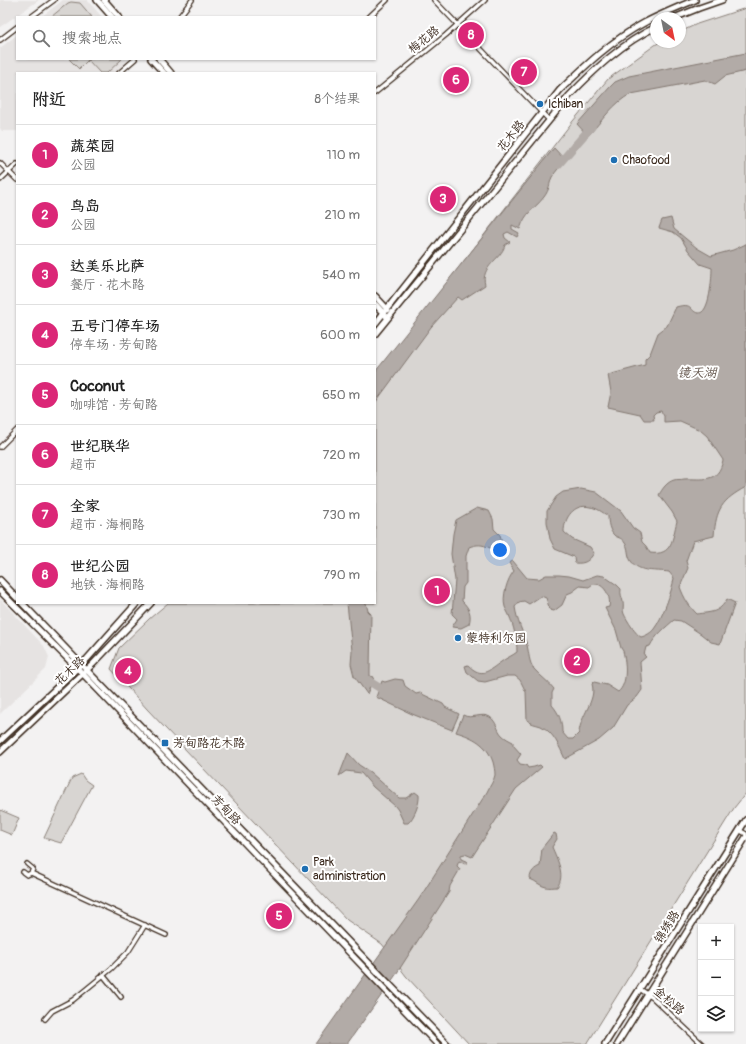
<!DOCTYPE html>
<html lang="zh">
<meta charset="utf-8">
<style>
:root{--surface:#fff;--page:#f6f6f6;--text:#222;--muted:#767676;--line:#e0e0e0;--accent:#db2777}
body{margin:0;font-family:Pangolin,"LXGW WenKai TC",sans-serif;background:var(--page);color:var(--text)}
.controls{position:absolute;right:12px;bottom:12px;display:grid;overflow:hidden;border-radius:0px;box-shadow:0 1px 3px #0004}
.controls button{width:36px;height:36px;display:grid;place-items:center;padding:0;border:0;border-bottom:1px solid var(--line);background:var(--surface);color:var(--text);font:20px sans-serif}
.compass{position:absolute;left:650px;top:12px;width:36px;height:36px;border-radius:50%;background:var(--surface);box-shadow:0 1px 3px #0004;rotate:147deg}
.you{position:absolute;left:500px;top:550px;width:14px;height:14px;margin:-10px;border:3px solid #fff;border-radius:50%;background:#1a73e8;box-shadow:0 0 0 6px #1a73e833}
.badge{display:grid;place-items:center;width:26px;height:26px;border-radius:50%;background:var(--accent);color:#fff;font-size:13px;font-weight:700}
.pin{position:absolute;translate:-50% -50%;border:2px solid #fff;box-shadow:0 1px 4px #0006}
.list{margin:0;padding:0;list-style:none}
h2{display:flex;justify-content:space-between;align-items:center;height:52px;margin:0;padding:0 16px;font-size:17px}
h2 small{font-size:13px;font-weight:400;color:var(--muted)}
.list li{display:grid;grid-template-columns:26px 1fr auto;gap:12px;align-items:center;box-sizing:border-box;height:60px;padding:0 16px;border-top:1px solid var(--line)}
.list b{display:block;font-size:15px;white-space:nowrap}
.list p{margin:0;font-size:13px;white-space:nowrap;color:var(--muted)}
.list em{font-size:13px;font-style:normal;color:var(--muted)}
.icon{flex:none;width:22px;height:22px;fill:none;stroke:currentColor;stroke-width:2;stroke-linecap:round;stroke-linejoin:round}
.map{position:relative;flex:none;width:746px;height:1044px;overflow:hidden}
.search{position:absolute;background:var(--surface);box-shadow:0 1px 3px #0004;left:16px;top:16px;width:360px;height:44px;display:flex;align-items:center;gap:10px;box-sizing:border-box;padding:0 14px;border-radius:0px;color:var(--muted);font-size:15px}
.panel{position:absolute;background:var(--surface);box-shadow:0 1px 3px #0004;left:16px;top:72px;width:360px;height:532px;border-radius:0px}
.map>svg:first-child{display:block}
.built{fill:#e6e3e2}
.green{fill:#d8d5d2;stroke:#8a8078}
.water{fill:#b2aba7;stroke:#827770;fill-rule:evenodd}
.lines{fill:none;stroke-linecap:round;stroke-linejoin:round}
.river{stroke:#b2aba7;stroke-width:8}
.street-casing{stroke:#3b2a1e;stroke-width:6}
.secondary-casing{stroke:#3b2a1e;stroke-width:8}
.street{stroke:#fff;stroke-width:3.5}
.secondary{stroke:#fff;stroke-width:5}
.poi-dot{fill:#1f6fb2;stroke:#fff;stroke-width:1.5}
.labels{text-anchor:middle;dominant-baseline:central;stroke-width:4;stroke-linejoin:round;paint-order:stroke}
.street-label{font-size:12px;fill:#3b2a1e;stroke:#fff}
.poi-label{font-size:12px;fill:#3b2a1e;stroke:#fff;text-anchor:start}
.water-label{font-size:13px;font-style:italic;fill:#65574e;stroke:#fff}
</style>
<div class="map">
<svg width="746" height="1044" viewBox="0 0 746 1044">
<rect width="100%" height="100%" fill="#f3f2f2"/>
<filter id="ink" filterUnits="userSpaceOnUse"><feTurbulence type="fractalNoise" baseFrequency=".025" numOctaves="2"/><feDisplacementMap in="SourceGraphic" scale="8" xChannelSelector="R" yChannelSelector="G"/><feConvolveMatrix kernelMatrix="1 2 1 2 8 2 1 2 1" color-interpolation-filters="sRGB"/></filter>
<g filter="url(#ink)">
<!-- built -->
<g class="built">
<polygon points="0,0 39,0 0,27"/>
<polygon points="63,0 87,0 102,17 41,17"/>
<polygon points="17,35 17,59 129,59 114,73 17,73 17,131 2,131 0,128 0,48"/>
<polygon points="0,599 44,646 49,657 46,669 0,714"/>
</g>
<!-- green -->
<g class="green">
<polygon points="71,2 80,3 92,17 51,17 68,3"/>
<polygon points="746,8 746,793 734,808 587,1044 469,1044 406,976 382,944 347,920 147,709 111,669 119,648 149,619 168,603 375,603 375,375 573,121 608,79 655,45 660,42 680,42 680,32 697,24"/>
<polygon points="69,59 122,59 107,73 100,73 88,60 79,69"/>
<polygon points="81,774 85,780 92,785 61,843 44,838 72,778"/>
<polygon points="0,810 19,818 12,835 0,830"/>
</g>
<!-- water -->
<g class="water">
<path d="M746,53V71L725,76L715,84L705,80L631,94C614,102 601,122 588,136L577,124L610,87L615,82L629,76Z"/>
<path d="M554,148L565,160C561,165 556,171 552,177C549,184 550,189 544,197C534,210 526,211 520,229L512,225V229L519,233L517,237L508,232L504,234L505,238L510,242L505,245C501,260 480,266 485,285L462,300L458,297L431,327L375,403V372Z"/>
<path d="M671,218L674,229L697,248L711,256L733,250L746,244V487C722,500 716,509 714,536L693,541L686,561L688,568L680,587C684,598 689,606 697,614C712,612 719,613 727,599L735,603L720,644L711,642L701,634L681,621L674,620C667,626 654,637 650,646L646,647L644,655L646,657L640,662L642,690L637,697L627,705L613,728L599,740L565,759C559,746 554,733 541,726C535,724 531,724 527,720L526,692L520,680L515,676H507L485,682L478,681L467,672L465,666L468,665C482,679 488,671 501,662C506,658 512,656 517,652C517,640 514,627 509,615C508,612 506,610 505,607C502,597 507,579 514,571L509,563L513,561L527,578L539,579L546,575H559L569,576L583,580L597,575L604,576L617,585L621,589C620,595 622,596 623,602C624,606 622,610 624,614C627,620 636,635 641,637C646,636 652,632 654,629C662,619 672,591 674,578L669,572C656,570 639,573 631,561C627,555 629,548 625,543C622,538 619,538 615,536C609,531 608,522 608,516C602,512 597,508 590,507C574,503 564,518 564,532L572,539L590,547L594,553C589,561 585,564 575,563L574,557L555,549L550,539L547,522V511L556,497L563,492L581,489L596,492L621,511L633,528L640,533L642,542L646,546L650,553C673,556 672,539 677,521L672,512L659,495C662,489 667,482 674,480C677,479 681,480 684,479C703,478 718,484 723,460L707,436L700,430L680,421L664,422V416L661,411L656,412L653,415L654,420H644L640,414L608,407L611,392L608,375L645,365V359L650,354L658,333L667,326L676,307C694,302 689,311 698,313C710,315 712,276 712,268L700,264L688,250L681,238L673,232L659,228L662,220ZM593,584C595,584 598,584 600,585C607,589 611,599 609,607L605,608L616,630L621,648L623,651C626,663 628,684 618,692L607,685L594,682L592,684C597,700 580,716 579,733L573,739H568L562,732C562,721 559,713 552,705V693L554,689C548,681 540,676 534,669C529,663 529,653 527,645C523,632 517,621 515,607L519,602L524,601L529,604L541,596L546,598L550,610L554,611L562,605L567,594L572,592L580,586L589,587Z"/>
<path d="M477,508L489,511L493,519L494,529L500,535L503,545L507,551L502,555L499,549L494,546L490,548C482,544 477,544 469,547L466,556V583L463,587L462,601C469,608 472,614 469,624L461,628L452,627L457,619L452,614L455,580L451,554L453,534L456,520Z"/>
<polygon points="347,603 366,603 368,611 371,614 370,670 370,676 374,677 367,694 354,676 351,664 352,651"/>
<polygon points="395,679 403,680 405,686 416,694 420,693 443,704 445,707 459,714 452,730 412,714 376,697 382,681 385,682"/>
<path d="M463,715C471,720 482,712 490,717C497,722 497,730 502,735C505,738 509,740 513,742V745L521,754L517,760L520,764L526,765L528,768L534,767L540,765L542,767L516,789L472,857L465,854L461,855V859L468,862L465,864L459,861L457,866L460,869L450,886L449,892L395,976L347,1044H316L419,899L487,792C489,787 494,781 495,775C495,771 494,766 493,762C487,744 473,737 456,732Z"/>
<path d="M348,753L359,765L370,772L399,798H406L415,792L419,795C420,803 414,818 408,823H404L398,810L395,806L373,787L361,773L346,771L339,776Z"/>
<path d="M554,833L556,834L557,839L552,847C557,859 566,876 557,887C553,887 550,888 546,887C540,886 536,881 530,879C530,872 535,868 540,866L542,848Z"/>
</g>
<g class="lines">
<!-- river -->
<g class="river">
<polyline points="558,165 592,126"/>
<polyline points="362,677 388,693"/>
</g>
<defs>
<g id="street">
<polyline points="434,0 549,120"/>
<polyline points="31,17 54,0"/>
<polyline points="179,17 192,0"/>
<polyline points="369,17 387,0"/>
<polyline points="0,40 17,27"/>
<polyline points="119,73 135,59"/>
<polyline points="375,93 446,35 485,0"/>
<polyline points="0,163 17,180"/>
<polyline points="0,180 17,164"/>
<polyline points="0,447 17,430"/>
<polyline points="739,830 746,834"/>
<polyline points="27,864 33,869 31,873 166,935"/>
<polyline points="23,872 27,875 31,873"/>
<polyline points="103,975 121,997"/>
<polyline points="640,989 653,998 702,1044"/>
<polyline points="45,1019 52,1011 73,1000 111,969 128,952 145,925"/>
</g>
<g id="secondary">
<polyline points="97,0 112,17"/>
<polyline points="104,0 119,17"/>
<polyline points="674,18 699,8 722,0"/>
<polyline points="151,59 164,73"/>
<polyline points="159,59 171,73"/>
<polyline points="375,296 388,310"/>
<polyline points="375,304 386,316"/>
<path d="M375,324L560,90C586,65 612,40 644,23C661,14 678,7 695,0"/>
<path d="M375,334L569,96C594,70 622,43 656,27"/>
<polyline points="0,580 17,598"/>
<polyline points="0,591 82,673 437,1044"/>
<polyline points="22,603 447,1044"/>
<polyline points="0,741 87,659 137,603"/>
<polyline points="0,752 93,664 151,603"/>
<polyline points="605,1044 746,820"/>
<polyline points="617,1044 746,837"/>
</g>
</defs>
<!-- street casing -->
<use href="#street" class="street-casing"/>
<!-- secondary casing -->
<use href="#secondary" class="secondary-casing"/>
<!-- street -->
<use href="#street" class="street"/>
<!-- secondary -->
<use href="#secondary" class="secondary"/>
</g>
</g>
<!-- markers -->
<g class="poi-dot">
<circle cx="540" cy="104" r="4"/>
<circle cx="614" cy="160" r="4"/>
<circle cx="458" cy="638" r="4"/>
<rect x="161" y="739" width="8" height="8" rx="2"/>
<circle cx="305" cy="869" r="4"/>
</g>
<g class="labels">
<!-- street labels -->
<g class="street-label">
<text transform="translate(424 40) rotate(-39)">梅花路</text>
<text transform="translate(511 136) rotate(-52)">花木路</text>
<text transform="translate(70 671) rotate(-43)">花木路</text>
<text transform="translate(226 810) rotate(46)">芳甸路</text>
<text transform="translate(667 927) rotate(-58)">锦绣路</text>
<text transform="translate(669 1001) rotate(41)">金松路</text>
</g>
<!-- poi labels -->
<g class="poi-label">
<text x="548" y="104">Ichiban</text>
<text x="622" y="160">Chaofood</text>
<text x="466" y="638">蒙特利尔园</text>
<text x="173" y="743">芳甸路花木路</text>
<text x="313" y="862">Park<tspan x="313" dy="14">administration</tspan></text>
</g>
<!-- water labels -->
<g class="water-label">
<text x="697" y="373">镜天湖</text>
</g>
</g>
</svg>
<div class="controls">
<button>+</button>
<button>−</button>
<button><svg class="icon" aria-label="layers" viewBox="0 0 24 24"><path d="M12 4l9 5-9 5-9-5zM3 14l9 5 9-5"/></svg></button>
</div>
<svg class="compass" viewBox="-18 -18 36 36"><path d="M0-13l5 13h-10z" fill="#e53935"/><path d="M0 13l5-13h-10z" fill="#767676"/></svg>
<div class="you"></div>
<div class="pin badge" style="left:437px;top:591px">1</div>
<div class="pin badge" style="left:577px;top:661px">2</div>
<div class="pin badge" style="left:443px;top:199px">3</div>
<div class="pin badge" style="left:128px;top:671px">4</div>
<div class="pin badge" style="left:279px;top:916px">5</div>
<div class="pin badge" style="left:456px;top:80px">6</div>
<div class="pin badge" style="left:524px;top:72px">7</div>
<div class="pin badge" style="left:471px;top:35px">8</div>
<div class="search"><svg class="icon" aria-label="search" viewBox="0 0 24 24"><circle cx="10" cy="10" r="6"/><path d="M15 15l6 6"/></svg>搜索地点</div>
<section class="panel">
<h2>附近<small>8个结果</small></h2>
<ul class="list">
<li><span class="badge">1</span><div><b>蔬菜园</b><p>公园</p></div><em>110 m</em></li>
<li><span class="badge">2</span><div><b>鸟岛</b><p>公园</p></div><em>210 m</em></li>
<li><span class="badge">3</span><div><b>达美乐比萨</b><p>餐厅 · 花木路</p></div><em>540 m</em></li>
<li><span class="badge">4</span><div><b>五号门停车场</b><p>停车场 · 芳甸路</p></div><em>600 m</em></li>
<li><span class="badge">5</span><div><b>Coconut</b><p>咖啡馆 · 芳甸路</p></div><em>650 m</em></li>
<li><span class="badge">6</span><div><b>世纪联华</b><p>超市</p></div><em>720 m</em></li>
<li><span class="badge">7</span><div><b>全家</b><p>超市 · 海桐路</p></div><em>730 m</em></li>
<li><span class="badge">8</span><div><b>世纪公园</b><p>地铁 · 海桐路</p></div><em>790 m</em></li>
</ul>
</section>
</div>
